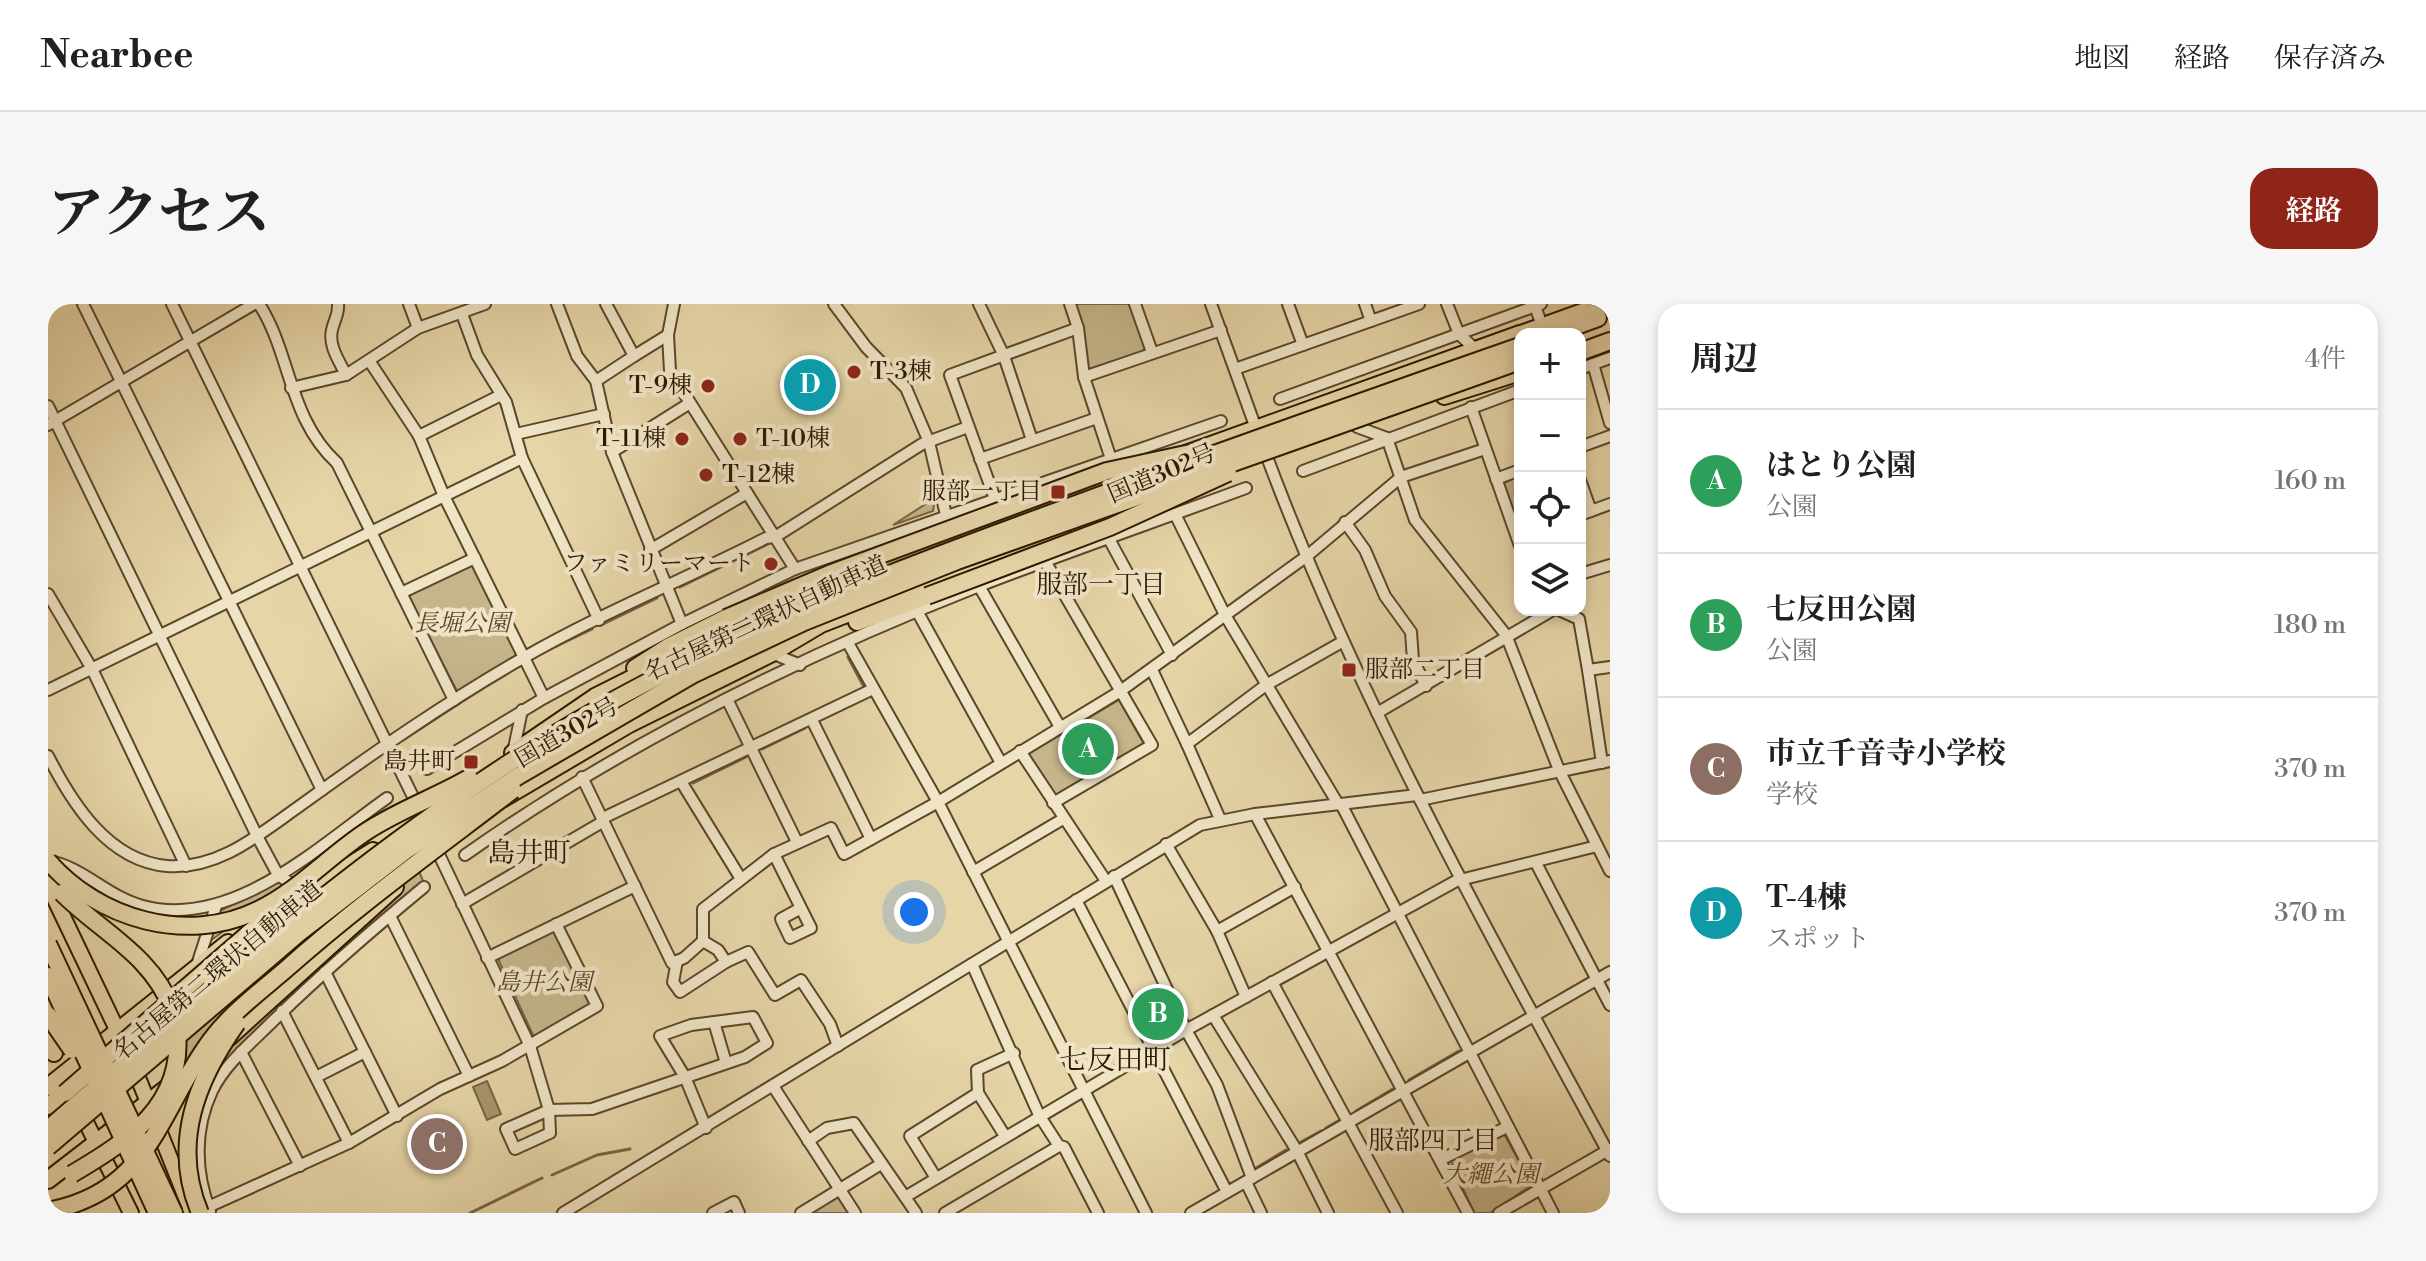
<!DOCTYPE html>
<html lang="ja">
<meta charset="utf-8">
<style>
:root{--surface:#fff;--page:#f6f6f6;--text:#202124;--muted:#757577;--line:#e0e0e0;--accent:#8f2418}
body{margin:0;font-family:"Libre Bodoni","Noto Serif JP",serif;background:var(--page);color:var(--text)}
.controls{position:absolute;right:24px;top:24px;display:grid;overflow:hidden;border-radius:16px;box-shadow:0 4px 12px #0003}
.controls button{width:72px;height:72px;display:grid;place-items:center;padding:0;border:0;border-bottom:2px solid var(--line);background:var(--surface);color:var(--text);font:40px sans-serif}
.you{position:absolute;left:866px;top:608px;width:28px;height:28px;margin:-20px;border:6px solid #fff;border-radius:50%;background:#1a73e8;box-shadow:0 0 0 12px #1a73e833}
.badge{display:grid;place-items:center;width:52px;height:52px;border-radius:50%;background:var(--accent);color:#fff;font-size:26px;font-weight:700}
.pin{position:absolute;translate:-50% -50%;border:4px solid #fff;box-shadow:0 2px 8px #0006}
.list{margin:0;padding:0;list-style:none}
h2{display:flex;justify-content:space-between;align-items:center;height:104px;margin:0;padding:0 32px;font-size:34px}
h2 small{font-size:26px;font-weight:400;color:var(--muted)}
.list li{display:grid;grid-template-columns:52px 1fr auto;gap:24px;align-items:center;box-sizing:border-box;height:144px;padding:0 32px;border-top:2px solid var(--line)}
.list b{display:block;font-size:30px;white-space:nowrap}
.list p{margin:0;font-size:26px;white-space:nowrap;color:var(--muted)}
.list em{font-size:26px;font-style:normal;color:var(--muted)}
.icon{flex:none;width:44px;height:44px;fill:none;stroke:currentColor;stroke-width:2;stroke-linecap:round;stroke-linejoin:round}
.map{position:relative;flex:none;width:1562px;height:909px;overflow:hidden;border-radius:24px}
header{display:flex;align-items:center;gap:48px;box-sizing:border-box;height:112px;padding:0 40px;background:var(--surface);border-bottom:2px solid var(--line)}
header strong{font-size:38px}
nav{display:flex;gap:44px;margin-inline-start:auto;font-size:28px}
.intro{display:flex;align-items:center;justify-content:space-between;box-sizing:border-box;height:192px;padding:0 48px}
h1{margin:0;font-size:56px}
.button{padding:20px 36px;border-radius:24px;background:var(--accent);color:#fff;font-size:28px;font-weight:700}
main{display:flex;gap:48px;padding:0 48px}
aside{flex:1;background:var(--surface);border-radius:24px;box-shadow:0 4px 12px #0003}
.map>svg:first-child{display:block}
.green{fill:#c6b58b;stroke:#796646;stroke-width:2}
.water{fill:#a7956e;stroke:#766342;stroke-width:2}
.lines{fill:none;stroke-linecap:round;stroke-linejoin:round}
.stream{stroke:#766342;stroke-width:3}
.minor-casing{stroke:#5a472a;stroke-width:14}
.major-casing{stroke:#2c1800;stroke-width:18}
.highway-casing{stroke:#2c1800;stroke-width:20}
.minor{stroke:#efe4c6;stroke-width:10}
.major{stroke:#e6d5a7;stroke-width:14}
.highway{stroke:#e6d5a7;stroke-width:16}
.highway-bridge-casing{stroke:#2c1800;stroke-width:20;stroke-linecap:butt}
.highway-bridge{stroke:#e6d5a7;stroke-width:16}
.poi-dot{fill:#8f2418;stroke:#efe4c6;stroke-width:3}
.labels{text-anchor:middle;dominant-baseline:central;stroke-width:8;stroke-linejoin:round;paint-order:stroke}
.poi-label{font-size:24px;fill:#2c1800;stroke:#efe4c6;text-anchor:end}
.street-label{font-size:24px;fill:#2c1800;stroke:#efe4c6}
.park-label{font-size:24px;font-style:italic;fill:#5a472a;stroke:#efe4c6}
.neighbourhood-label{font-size:26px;fill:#2c1800;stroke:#efe4c6}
.quarter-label{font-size:28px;fill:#2c1800;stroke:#efe4c6}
</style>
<header>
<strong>Nearbee</strong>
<nav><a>地図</a><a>経路</a><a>保存済み</a></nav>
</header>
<div class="intro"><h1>アクセス</h1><a class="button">経路</a></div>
<main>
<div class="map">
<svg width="1562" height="909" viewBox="0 0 1562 909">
<rect width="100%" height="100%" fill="#e6d5a7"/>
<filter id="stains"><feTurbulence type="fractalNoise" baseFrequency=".0025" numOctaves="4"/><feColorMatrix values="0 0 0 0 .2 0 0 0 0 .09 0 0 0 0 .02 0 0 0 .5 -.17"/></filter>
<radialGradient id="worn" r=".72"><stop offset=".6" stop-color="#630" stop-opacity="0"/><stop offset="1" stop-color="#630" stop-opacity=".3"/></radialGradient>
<!-- green -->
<g class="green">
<polygon points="1027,0 1082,0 1097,43 1094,49 1040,65"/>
<polygon points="1472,171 1472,227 1454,180"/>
<polygon points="887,194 885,207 845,221"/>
<polygon points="422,259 426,261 468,348 467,353 410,389 360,292"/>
<polygon points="1071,396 1097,442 1009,492 1005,491 981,454 982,449"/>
<polygon points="370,565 376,579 367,586 365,584 363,590 307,635 301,635 300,610"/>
<polygon points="229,578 238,583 159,639 172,607"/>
<polygon points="289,612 285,657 164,781 122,770 135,736"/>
<polygon points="504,628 508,629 542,701 486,733 451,657 451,653"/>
<polygon points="1114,682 1134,724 1108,739 1085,697"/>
<polygon points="1455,828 1484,881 1442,909 1426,909 1402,855"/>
<polygon points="788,893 793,894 803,909 762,909"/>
</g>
<!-- water -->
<polygon class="water" points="439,777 453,810 439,816 425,783"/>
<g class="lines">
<!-- stream -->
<g class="stream">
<polyline points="632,283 720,240"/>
<polyline points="553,321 609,294"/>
<polyline points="492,350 544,325"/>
<polyline points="800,353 815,381"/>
<polyline points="355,436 436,383"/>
<polyline points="714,445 757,424"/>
<polyline points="297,476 306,469"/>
<polyline points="645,479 698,453"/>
<polyline points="1555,666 1562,662"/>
<polyline points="1511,691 1539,675"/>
<polyline points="1496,700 1500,697"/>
<polyline points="1426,740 1473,713"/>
<polyline points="1361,776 1411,747"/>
<polyline points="1308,807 1345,785"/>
<polyline points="1278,824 1292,816"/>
<polyline points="1253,838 1273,827"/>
<polyline points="1205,866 1238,846"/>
<polyline points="504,871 549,851 582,845"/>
<polyline points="422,909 494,874"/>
</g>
<defs>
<g id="minor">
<polyline points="35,0 274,486"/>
<polyline points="124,0 371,505"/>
<path d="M211,0C243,49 240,114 289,159L406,396"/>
<path d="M290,0C291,11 286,16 284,26C280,42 292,58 298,71"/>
<polyline points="361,0 370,24"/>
<polyline points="509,0 529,52 548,77 564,148 634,320"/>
<polyline points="626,0 620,31 622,67 747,265"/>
<polyline points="786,0 818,43 858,84 881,138 898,211"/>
<polyline points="931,0 956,52 984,136"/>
<polyline points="1022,0 1030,24 1036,73 1063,155"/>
<polyline points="1087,0 1104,48"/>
<polyline points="1163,0 1210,130"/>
<polyline points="1240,0 1255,41"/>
<polyline points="1317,0 1323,17"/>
<polyline points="1399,0 1411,30 1428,46"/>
<polyline points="1487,2 1497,30"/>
<polyline points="414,10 429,51 458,98 474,154 551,316"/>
<polyline points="586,52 620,31"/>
<polyline points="322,58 371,132 396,192 496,394"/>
<polyline points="1545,60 1562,119"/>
<polyline points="1187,65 1371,0"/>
<polyline points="1532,65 1562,54"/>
<polyline points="1036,73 1173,26"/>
<polyline points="548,77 586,52 558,0"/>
<polyline points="243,84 298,71 370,24 437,0"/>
<polyline points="1232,95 1493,0"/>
<polyline points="0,102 209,532 230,571 250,584"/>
<polyline points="1423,103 1472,242"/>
<polyline points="0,121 206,0"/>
<polyline points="1309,123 1339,134 1367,216 1458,331 1511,466 1562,567"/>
<polyline points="468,130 556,110"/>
<polyline points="371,132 453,91"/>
<polyline points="1532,143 1562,132"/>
<path d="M1216,145C1307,391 1437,621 1562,852"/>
<polyline points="564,148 642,99"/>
<polyline points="932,155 1049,114"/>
<polyline points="1255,167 1472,86"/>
<polyline points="1448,175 1472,166"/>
<polyline points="1532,176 1543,207"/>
<polyline points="947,195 902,71 1030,24"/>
<polyline points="1127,210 1177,311 1290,500"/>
<polyline points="1532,211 1562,200"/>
<polyline points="1297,218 1317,246 1337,292 1363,328 1365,356 1378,382"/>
<polyline points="1061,235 1124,351"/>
<polyline points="602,246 699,189"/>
<polyline points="997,257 1104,441 1005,499"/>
<polyline points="1532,270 1562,261"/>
<polyline points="931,282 1012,423"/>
<polyline points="353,289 427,254"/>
<polyline points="0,290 44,365 138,562"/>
<polyline points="1511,306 1531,315 1540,366 1562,363"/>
<polyline points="869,307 953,459"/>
<polyline points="800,339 890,498 1098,909"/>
<polyline points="724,349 752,361"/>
<polyline points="1104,366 1139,440 1218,381 1294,338"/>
<polyline points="1540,366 1554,459"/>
<polyline points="0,386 474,154"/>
<polyline points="679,395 749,538"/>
<polyline points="1329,409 1505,306"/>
<polyline points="764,416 823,535"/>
<polyline points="1139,440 1172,515"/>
<polyline points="972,447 1058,577"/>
<polyline points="465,449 474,406"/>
<path d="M0,452C24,499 60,557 119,562C171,566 213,529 253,501C325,449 398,398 475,354C553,309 638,275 718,234L727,233L874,140L920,123"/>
<polyline points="379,465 496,394 634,320 747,265 1173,117"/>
<polyline points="534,473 624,659 636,654 655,637 655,605 726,550 783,524 796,550 890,498 1071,388 1259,252 1353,173 1437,145"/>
<polyline points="634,479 693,575"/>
<polyline points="1372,496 1562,457"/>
<polyline points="1293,500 1505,909"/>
<polyline points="1207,510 1420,909"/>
<polyline points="555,514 825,385"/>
<polyline points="1118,540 1169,627 1198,693"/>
<polyline points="387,542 482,742 501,806 544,805 697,753 719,739 705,713 643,721 612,732 637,773 658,824"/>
<polyline points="726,550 763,624 742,634 733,615 753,604"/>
<path d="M417,551C575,440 750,353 931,282C1019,248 1109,217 1198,184"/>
<path d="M2,557C36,564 60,593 95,602C184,626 271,542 339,494"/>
<polyline points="1488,559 1562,701"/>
<polyline points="925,568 1015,515"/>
<polyline points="1066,572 1138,726 1169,781 1204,874"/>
<polyline points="1028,596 1179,888"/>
<polyline points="414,600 556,517"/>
<polyline points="342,612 421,772"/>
<polyline points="1169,627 1247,583"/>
<polyline points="655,637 670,646 678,658 700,648 727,691 753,676 782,720 790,742"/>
<polyline points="439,654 587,582"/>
<polyline points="629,657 625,678 632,688 678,658"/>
<polyline points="924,660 991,811 1011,842 1016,843 1050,909"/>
<polyline points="149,661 168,602"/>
<polyline points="277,668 349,812"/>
<polyline points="1224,678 1349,909"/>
<polyline points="234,707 301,839"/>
<polyline points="1165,711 1249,847 1280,909"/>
<polyline points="666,718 678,759"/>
<polyline points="193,748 252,862"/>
<polyline points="268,773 317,748"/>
<polyline points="725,782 807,909"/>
<polyline points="930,789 929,766 966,749"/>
<polygon points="501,806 502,829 467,845 458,825"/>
<polyline points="760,837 779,824 806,819 868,909"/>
<polyline points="1392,856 1459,823"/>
<polyline points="888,874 862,832 930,789 957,832"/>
<polyline points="1198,878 1213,909"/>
<polyline points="857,893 1138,726 1408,577 1549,542"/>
<polyline points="148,898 160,903 301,839 392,785 454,757 549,702 508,620"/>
<path d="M162,907C147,868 146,825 164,787C177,760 203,739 224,718C273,670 324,626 376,583"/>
<polyline points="515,909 1152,521 1207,510 1369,491"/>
<polyline points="665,909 686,898 691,909"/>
<polyline points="753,909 833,860"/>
<polyline points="897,909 1011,842"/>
<polyline points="1143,909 1562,668"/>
<polyline points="1451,909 1562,845"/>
</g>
<g id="major">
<polyline points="0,581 73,734"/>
<polyline points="85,761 144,909"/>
<polyline points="32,806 83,909"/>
</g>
<g id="highway">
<polyline points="1473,30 1557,0"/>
<polyline points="1506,30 1550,14"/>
<polyline points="1532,48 1562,37"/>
<polyline points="1396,92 1472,68"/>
<polyline points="1135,151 1472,30"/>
<polyline points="809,318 879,292"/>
<polyline points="587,364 620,343 678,314"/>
<polyline points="465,449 547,393 756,288"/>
<polyline points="454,495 581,420 724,349 773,320 930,259 1015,234"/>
<polyline points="0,572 14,589"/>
<polyline points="223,611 325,547"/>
<polyline points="0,727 6,749"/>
<polyline points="180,734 347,583"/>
<polyline points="0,783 180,639"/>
<polyline points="0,802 17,789"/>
<polyline points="0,876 119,784"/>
</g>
</defs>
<!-- minor casing -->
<use href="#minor" class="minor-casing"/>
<!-- major casing -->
<use href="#major" class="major-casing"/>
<!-- highway casing -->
<use href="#highway" class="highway-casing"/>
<!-- minor -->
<use href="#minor" class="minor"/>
<!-- major -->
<use href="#major" class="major"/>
<!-- highway -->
<use href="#highway" class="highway"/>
<defs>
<g id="highway-bridge">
<polyline points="879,292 1062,223 1180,169"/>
<polyline points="678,314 781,270 1059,167 1147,148"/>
<path d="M0,557C50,615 139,641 210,606C250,587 282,551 319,527C351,506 388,493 421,474"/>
<path d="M14,589C53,628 104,651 124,705"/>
<polyline points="0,640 126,909"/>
<polyline points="0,672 109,909"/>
<polyline points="0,711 24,746"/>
<polyline points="17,789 231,603"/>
<path d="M0,825C169,680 336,530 529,417C676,331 834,271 993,213C1152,154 1312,98 1472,42"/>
<polyline points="0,843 251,629 360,545 472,471 644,371 756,318 909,257 1472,57"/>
<path d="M24,870C80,837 136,801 129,728"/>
<path d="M0,907C100,888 109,813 158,743C178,713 209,690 236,667C309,602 388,545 465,486"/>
<path d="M152,909C123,840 148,777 189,719"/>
</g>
</defs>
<!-- highway-bridge casing -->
<use href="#highway-bridge" class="highway-bridge-casing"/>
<!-- highway-bridge -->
<use href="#highway-bridge" class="highway-bridge"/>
</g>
<!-- markers -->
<g class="poi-dot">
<circle cx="806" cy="68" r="8"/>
<circle cx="660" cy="82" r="8"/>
<circle cx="634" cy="135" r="8"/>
<circle cx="692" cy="135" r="8"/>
<circle cx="658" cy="171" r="8"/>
<rect x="1002" y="180" width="16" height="16" rx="4"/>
<circle cx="723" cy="260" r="8"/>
<rect x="1293" y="358" width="16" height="16" rx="4"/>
<rect x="415" y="450" width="16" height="16" rx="4"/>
</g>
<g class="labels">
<!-- poi labels -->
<g class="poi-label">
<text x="822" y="68" text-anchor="start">T-3棟</text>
<text x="644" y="82">T-9棟</text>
<text x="618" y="135">T-11棟</text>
<text x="708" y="135" text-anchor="start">T-10棟</text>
<text x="674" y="171" text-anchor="start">T-12棟</text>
<text x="994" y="188">服部一丁目</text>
<text x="707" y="260">ファミリーマート</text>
<text x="1317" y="366" text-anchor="start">服部二丁目</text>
<text x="407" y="458">島井町</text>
</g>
<!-- street labels -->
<g class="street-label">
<text transform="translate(1114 170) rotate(-23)">国道302号</text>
<text transform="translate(718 315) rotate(-25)">名古屋第二環状自動車道</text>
<text transform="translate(519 429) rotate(-30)">国道302号</text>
<text transform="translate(170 667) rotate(-40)">名古屋第二環状自動車道</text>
</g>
<!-- park labels -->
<g class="park-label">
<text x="414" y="320">長堀公園</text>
<text x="496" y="679">島井公園</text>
<text x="1443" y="871">大繩公園</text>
</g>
<!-- neighbourhood labels -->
<g class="neighbourhood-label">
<text x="1053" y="281">服部一丁目</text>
<text x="1385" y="837">服部四丁目</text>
</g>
<!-- quarter labels -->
<g class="quarter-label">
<text x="481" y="549">島井町</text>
<text x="1067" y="756">七反田町</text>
</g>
</g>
<rect width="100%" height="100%" filter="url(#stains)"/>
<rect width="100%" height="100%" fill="url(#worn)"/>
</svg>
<div class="controls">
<button>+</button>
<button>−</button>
<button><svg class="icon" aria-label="locate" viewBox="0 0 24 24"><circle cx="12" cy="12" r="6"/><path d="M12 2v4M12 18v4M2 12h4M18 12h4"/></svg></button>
<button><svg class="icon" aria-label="layers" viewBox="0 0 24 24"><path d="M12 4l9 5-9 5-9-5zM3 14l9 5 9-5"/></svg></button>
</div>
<div class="you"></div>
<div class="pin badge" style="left:1040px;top:445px;background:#2e9e5b">A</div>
<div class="pin badge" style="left:1110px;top:710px;background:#2e9e5b">B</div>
<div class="pin badge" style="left:389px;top:840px;background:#8d6e63">C</div>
<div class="pin badge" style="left:762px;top:81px;background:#0f9aa8">D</div>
</div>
<aside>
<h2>周辺<small>4件</small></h2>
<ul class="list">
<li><span class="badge" style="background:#2e9e5b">A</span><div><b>はとり公園</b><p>公園</p></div><em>160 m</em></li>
<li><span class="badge" style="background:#2e9e5b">B</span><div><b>七反田公園</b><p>公園</p></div><em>180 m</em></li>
<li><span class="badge" style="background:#8d6e63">C</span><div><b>市立千音寺小学校</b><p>学校</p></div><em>370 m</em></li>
<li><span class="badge" style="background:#0f9aa8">D</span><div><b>T-4棟</b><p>スポット</p></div><em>370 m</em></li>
</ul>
</aside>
</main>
